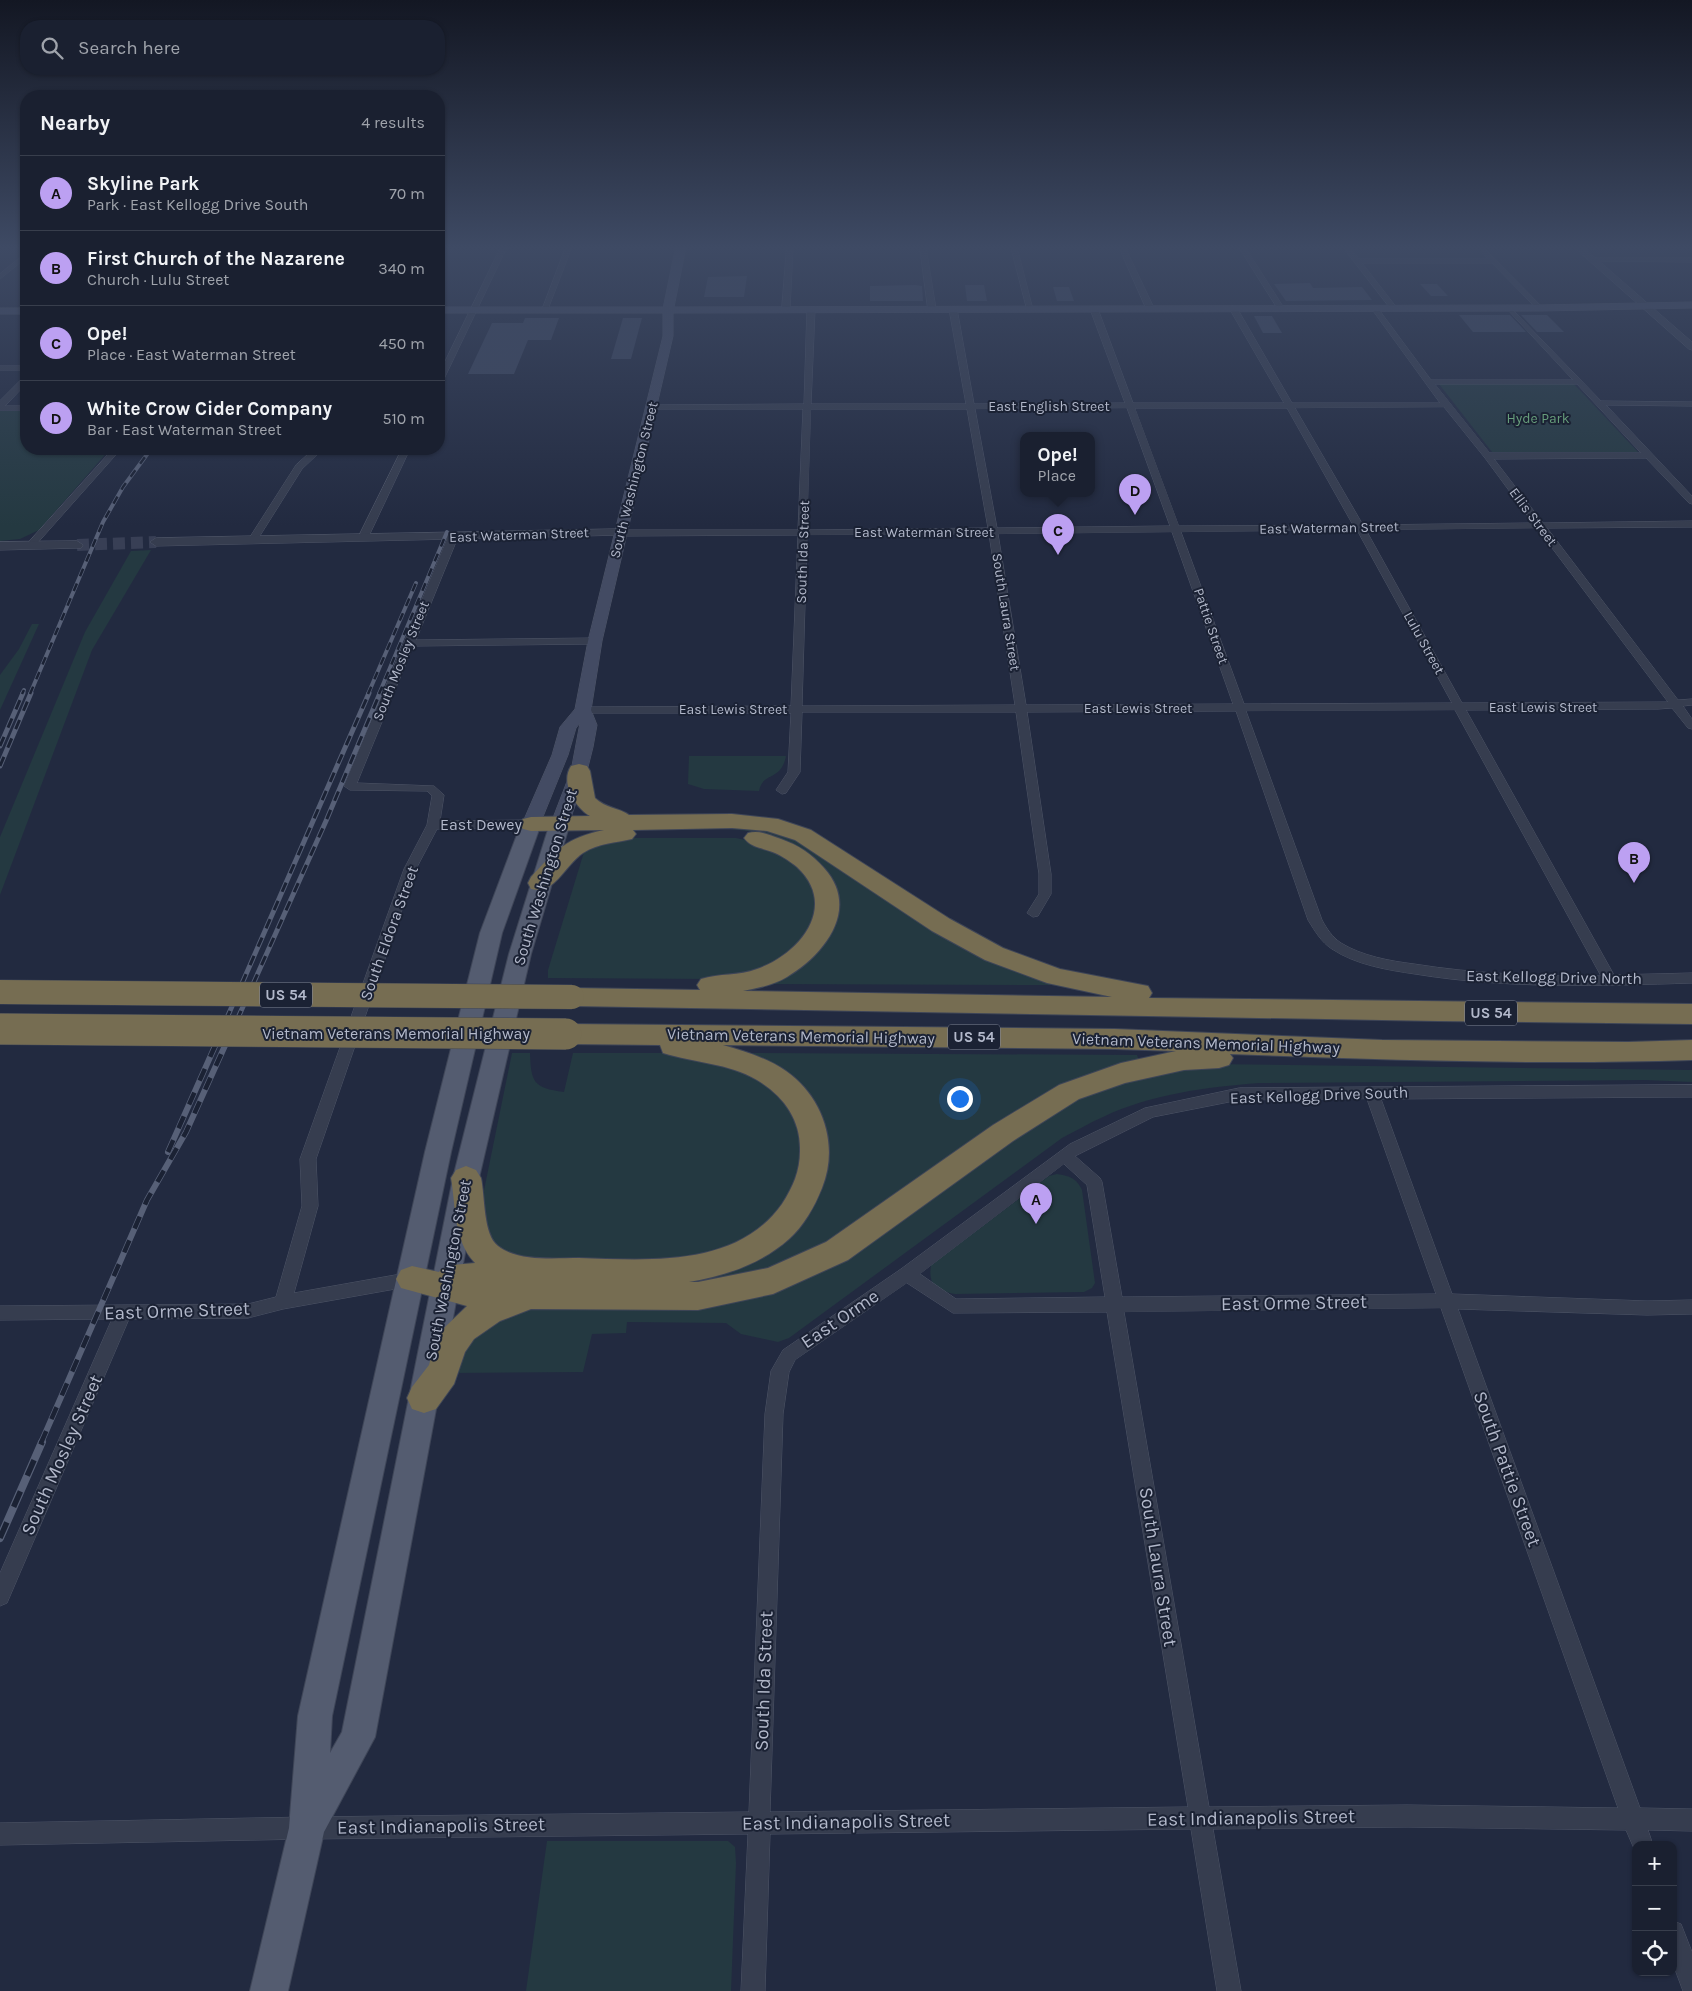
<!DOCTYPE html>
<meta charset="utf-8">
<style>
:root{--surface:#1a2030;--page:#232838;--text:#f1f3f6;--muted:#9fa3ab;--line:#383e4c;--accent:#bca0f2}
body{margin:0;font-family:Karla,sans-serif;background:var(--page);color:var(--text)}
.controls{position:absolute;right:15px;bottom:15px;display:grid;overflow:hidden;border-radius:10px;box-shadow:0 1px 4px #0004}
.controls button{width:45px;height:45px;display:grid;place-items:center;padding:0;border:0;border-bottom:1px solid var(--line);background:var(--surface);color:var(--text);font:25px sans-serif}
.you{position:absolute;left:959px;top:1098px;width:18px;height:18px;margin:-12px;border:4px solid #fff;border-radius:50%;background:#1a73e8;box-shadow:0 0 0 8px #1a73e833}
.badge{display:grid;place-items:center;width:32px;height:32px;border-radius:50%;background:var(--accent);color:#111;font-size:16px;font-weight:700}
.pin{position:absolute;translate:-50% -41px;filter:drop-shadow(0 1px 2px #0008)}
.pin::after{content:'';position:absolute;top:26px;width:18px;height:15px;background:inherit;clip-path:polygon(0 0,100% 0,50% 100%)}
.popup{position:absolute;left:1020px;top:432px;width:75px;height:65px;box-sizing:border-box;display:grid;place-content:center;border-radius:10px;background:var(--surface);filter:drop-shadow(0 1px 4px #0005);font-size:16px;white-space:nowrap;color:var(--muted)}
.popup b{font-size:19px;color:var(--text)}
.popup::after{content:'';position:absolute;left:50%;top:100%;margin-left:-10px;border:10px solid transparent;border-top-color:var(--surface)}
.list{margin:0;padding:0;list-style:none}
h2{display:flex;justify-content:space-between;align-items:center;height:65px;margin:0;padding:0 20px;font-size:21px}
h2 small{font-size:16px;font-weight:400;color:var(--muted)}
.list li{display:grid;grid-template-columns:32px 1fr auto;gap:15px;align-items:center;box-sizing:border-box;height:75px;padding:0 20px;border-top:1px solid var(--line)}
.list b{display:block;font-size:19px;white-space:nowrap}
.list p{margin:0;font-size:16px;white-space:nowrap;color:var(--muted)}
.list em{font-size:16px;font-style:normal;color:var(--muted)}
.icon{flex:none;width:28px;height:28px;fill:none;stroke:currentColor;stroke-width:2;stroke-linecap:round;stroke-linejoin:round}
.map{position:relative;flex:none;width:1692px;height:1991px;overflow:hidden}
.search{position:absolute;background:var(--surface);box-shadow:0 1px 4px #0004;left:20px;top:20px;width:425px;height:55px;display:flex;align-items:center;gap:12px;box-sizing:border-box;padding:0 18px;border-radius:20px;color:var(--muted);font-size:19px}
.panel{position:absolute;background:var(--surface);box-shadow:0 1px 4px #0004;left:20px;top:90px;width:425px;height:365px;border-radius:20px}
.map>svg:first-child{display:block}
.green{fill:#243941}
.building{fill:#3b455d}
.lines{fill:none;stroke-linecap:round;stroke-linejoin:round}
.tertiary-tunnel{stroke:#383f55;stroke-width:12;stroke-dasharray:12 6;stroke-linecap:butt}
.minor-casing{stroke:#4e5567;stroke-width:1}
.tertiary-casing{stroke:#4e5567;stroke-width:1}
.secondary-casing{stroke:#4e5567;stroke-width:1}
.primary-casing{stroke:#3f4658;stroke-width:2}
.motorway-casing{stroke:#3e4557;stroke-width:2}
.minor{fill:#363d4f;fill-rule:evenodd}
.tertiary{fill:#363d4f;fill-rule:evenodd}
.secondary{fill:#434b63;fill-rule:evenodd}
.primary{fill:#545c70;fill-rule:evenodd}
.motorway{fill:#766d52;fill-rule:evenodd}
.rail-far3-casing{stroke:#576077;stroke-width:4}
.rail-far2-casing{stroke:#576077;stroke-width:5}
.rail-far1-casing{stroke:#576077;stroke-width:6}
.rail-casing{stroke:#576077;stroke-width:8}
.rail-far3{stroke:#1b2234;stroke-width:2.5;stroke-dasharray:8;stroke-linecap:butt}
.rail-far2{stroke:#1b2234;stroke-width:3;stroke-dasharray:10;stroke-linecap:butt}
.rail-far1{stroke:#1b2234;stroke-width:4.5;stroke-dasharray:13;stroke-linecap:butt}
.rail{stroke:#1b2234;stroke-width:5.5;stroke-dasharray:17;stroke-linecap:butt}
.motorway-bridge-far1-casing{stroke:#3e4557;stroke-width:25;stroke-linecap:butt}
.motorway-bridge-casing{stroke:#3e4557;stroke-width:32;stroke-linecap:butt}
.motorway-bridge-far1{stroke:#766d52;stroke-width:24}
.motorway-bridge{stroke:#766d52;stroke-width:31}
.labels{text-anchor:middle;dominant-baseline:central;stroke-width:4;stroke-linejoin:round;paint-order:stroke}
.far-street-label{font-size:14px;fill:#b2b8ca;stroke:#1b2234}
.far-park-label{font-size:14px;fill:#679e7b;stroke:#1b2234}
.shield{fill:#1b2234;stroke:#858b9d;stroke-width:1}
.shield-label{font-size:15px;font-weight:bold;fill:#b2b8ca}
.street-label{font-size:16px;fill:#b2b8ca;stroke:#1b2234}
.near-street-label{font-size:19px;fill:#b2b8ca;stroke:#1b2234}
</style>
<div class="map">
<svg width="1692" height="1991" viewBox="0 0 1692 1991">
<rect width="100%" height="100%" fill="#222a40"/>
<!-- green -->
<g class="green">
<polygon points="1573,383 1638,452 1492,452 1439,384"/>
<polygon points="0,411 26,411 26,449 110,449 39,530 20,539 0,541"/>
<polygon points="151,550 92,650 0,895 0,837 85,632 131,551"/>
<polygon points="32,624 39,624 0,710 0,675 19,649"/>
<path d="M689,756H786C781,782 763,771 759,791L704,789L688,784Z"/>
<polygon points="723,825 788,833 1052,984 1049,985 768,984 780,975 833,894 756,832 722,828"/>
<polygon points="611,838 736,838 759,843 790,857 819,893 813,934 770,968 713,979 548,978 548,970 584,852"/>
<path d="M512,1053H530C531,1082 533,1088 564,1092L573,1053H668L736,1068L780,1093L804,1133L795,1199L742,1244L684,1260H523L495,1249L480,1218L481,1205Z"/>
<polygon points="753,1053 1137,1055 1139,1061 1084,1076 1058,1088 842,1235 749,1277 661,1287 742,1262 824,1148 747,1058"/>
<path d="M1210,1064L1692,1070V1082L1645,1080L1259,1083C1207,1087 1151,1094 1103,1117C1089,1123 1076,1131 1062,1138L789,1338L778,1342L741,1334L726,1323L627,1322L626,1333L592,1334L583,1372L451,1373L465,1337L517,1307L751,1297L1081,1093Z"/>
<path d="M1057,1174C1070,1176 1076,1178 1082,1190L1095,1283L1092,1288L1084,1292L955,1294C936,1290 928,1285 931,1265L1049,1176Z"/>
<polygon points="547,1841 728,1841 735,1847 736,1863 731,1991 526,1991"/>
</g>
<!-- building -->
<g class="building">
<polygon points="747,276 744,297 704,297 708,277"/>
<polygon points="1310,283 1313,288 1362,287 1372,300 1286,301 1274,284"/>
<polygon points="1420,284 1437,284 1448,296 1431,296"/>
<polygon points="915,285 922,286 923,301 870,301 870,286"/>
<polygon points="965,285 984,285 987,301 967,301"/>
<polygon points="1053,287 1069,287 1074,301 1057,301"/>
<polygon points="1459,315 1510,315 1526,332 1473,332"/>
<polygon points="1521,315 1547,315 1564,332 1537,332"/>
<polygon points="1254,316 1272,316 1282,333 1263,333"/>
<polygon points="525,318 559,318 551,340 528,340 514,374 468,374 492,323 523,323"/>
<polygon points="623,318 642,318 631,359 611,359"/>
</g>
<g class="lines">
<!-- tertiary-tunnel -->
<polyline class="tertiary-tunnel" points="77,545 156,542"/>
<defs>
<g id="minor">
<polygon points="501,247 507,247 443,381 439,383 439,374"/>
<polygon points="566,247 572,247 548,309 542,310"/>
<polygon points="787,247 793,247 790,309 786,311 782,309"/>
<polygon points="920,247 926,247 936,309 932,311 928,309"/>
<polygon points="1011,247 1017,247 1033,310 1027,309"/>
<polygon points="1119,247 1125,247 1154,308 1152,309 1146,308"/>
<polygon points="1239,247 1245,247 1284,308 1282,309 1278,309"/>
<polygon points="1343,247 1349,247 1359,259 1488,259 1477,247 1483,247 1543,308 1537,309 1492,263 1362,263 1397,308 1391,309"/>
<polygon points="26,253 26,258 0,279 0,274"/>
<polygon points="1593,258 1692,258 1692,262 1591,261 1590,260"/>
<path d="M1233,306L1237,308L1292,403H1440L1371,308L1375,306L1377,307L1431,380H1573L1507,309L1505,308L1509,306L1601,401L1692,402V406L1606,405L1692,496V504L1689,503L1646,458L1494,459L1543,523L1692,521V527L1547,528L1678,700L1692,699V705L1683,706L1692,719V729L1688,728L1672,708L1658,709L1466,710L1614,975L1692,973V983C1600,986 1507,989 1415,974C1388,970 1356,965 1332,949C1321,942 1315,931 1308,920L1236,711L1027,712L1051,874V894L1038,916L1033,917L1027,913L1039,894V874L1016,712H802L800,772L786,793L782,794L776,790L788,772L791,713H583L578,710L583,707L791,706L798,535L620,536L615,533L620,530H798L803,409H649V405L804,404L807,309L811,307L815,309L811,404H966L949,309L953,307L957,309L974,404L1125,403L1090,309L1094,307L1098,309L1133,403H1284L1229,308ZM1435,384H1577L1641,453H1490ZM1444,407L1485,458L1533,523L1363,525L1295,408ZM1127,408L1170,526L997,528L975,409ZM1135,408H1287L1353,525L1179,526ZM811,409H967L988,528L807,530ZM1537,528L1668,702L1462,703L1366,530ZM1357,530L1452,703L1244,704L1181,532ZM1172,532L1233,704L1026,705L998,534ZM989,534L1015,705L802,706L807,535ZM1455,710L1601,976C1538,976 1476,974 1414,964C1390,961 1362,956 1341,943C1332,937 1327,929 1322,920L1246,711Z"/>
<rect x="0" y="366" width="26" height="4"/>
<polygon points="23,378 26,378 26,384 5,406 26,406 26,410 0,410 0,401"/>
<polygon points="113,449 121,449 33,548 27,548 27,544"/>
<polygon points="314,449 323,449 302,469 256,542 250,542 248,540 296,465"/>
<polygon points="402,449 410,449 368,538 366,540 360,540 358,538"/>
<polygon points="453,534 458,537 416,640 595,638 600,641 595,644 413,646 357,783 434,786 444,795 440,821 531,820 537,824 531,828 437,829 416,869 316,1159 318,1206 294,1293 412,1272 418,1274 420,1279 418,1284 412,1286 283,1309 248,1318 129,1319 7,1603 0,1606 0,1573 112,1319 0,1320 0,1306 248,1304 276,1297 302,1206 300,1159 404,869 427,825 432,796 427,791 350,790 344,786 448,537"/>
<path d="M1692,1085V1097L1381,1099L1452,1294L1647,1301L1692,1300V1314L1647,1315L1458,1309L1640,1808L1692,1809V1831L1648,1830L1653,1845H1636V1853L1626,1830L1407,1827L1213,1829L1241,1991H1217L1191,1829L770,1834L765,1991H741L748,1834L307,1839L0,1845V1823L307,1817L749,1812L765,1414L771,1371L783,1350L901,1269L1070,1144L1145,1108L1239,1088ZM1367,1099L1436,1294L1122,1297L1102,1182L1100,1178L1075,1156L1153,1117L1239,1100ZM1064,1164L1087,1185L1105,1297L956,1299L920,1274ZM907,1283L953,1313L1107,1312L1188,1807L770,1812L783,1414L789,1372L795,1360ZM1441,1308L1618,1808L1407,1805L1209,1807L1124,1312Z"/>
<polygon points="1673,1921 1681,1924 1692,1952 1692,1991 1683,1991 1673,1964"/>
</g>
<g id="tertiary">
<polygon points="1574,247 1583,247 1692,342 1692,350 1689,349"/>
<polygon points="620,529 626,533 624,535 156,546 150,542 156,538"/>
<polygon points="77,541 83,545 81,548 0,550 0,542"/>
</g>
<g id="secondary">
<polygon points="676,247 686,247 674,307 1539,305 1692,302 1692,308 1539,311 673,313 673,336 602,641 591,710 597,725 593,747 587,771 569,823 566,827 560,828 554,827 551,823 571,771 580,723 576,728 568,755 540,824 537,828 531,829 525,828 522,824 552,755 560,727 575,709 588,641 663,336 663,313 439,313 439,307 663,307"/>
<rect x="0" y="308" width="26" height="6"/>
</g>
<polygon id="primary" points="560,817 567,819 570,823 531,954 479,1178 375,1737 324,1832 288,1991 250,1991 289,1828 298,1716 425,1152 480,933 521,824 524,820 531,818 538,820 541,824 502,933 451,1152 332,1716 330,1753 342,1732 453,1178 509,954 550,823 553,819"/>
<g id="motorway">
<path d="M579,764L587,766L590,771L595,798C605,808 620,808 629,815L732,814L778,819L811,830L950,919L1003,948L1060,969L1148,986L1152,993L1149,998L1692,1004V1024L1437,1021L572,1006L563,1004L559,997L563,990L572,988L700,990L697,985L701,979C719,973 739,976 757,969C800,954 839,906 797,867C791,862 782,856 775,853C764,848 751,848 744,838L748,833C760,830 769,835 781,839C798,845 812,854 824,868C861,909 824,955 787,977C774,985 758,988 743,991L1112,997L1047,983L985,960L932,931L795,840L767,831L732,828L633,830L636,834L632,839C616,843 598,843 583,853C564,866 555,895 531,889L528,883L531,877C556,850 566,838 604,830L531,831L523,829L519,824L523,819L531,817L590,816C575,807 560,783 571,766Z"/>
<path d="M566,1024L1115,1029L1382,1040L1628,1042L1692,1040V1060C1538,1065 1384,1060 1230,1054L1233,1058L1229,1065L1219,1068L1184,1070L1125,1083L1079,1099L1013,1141L848,1260L773,1294L698,1310L531,1309L500,1321L474,1339L465,1352L454,1384L436,1409L424,1413L412,1409L407,1398L412,1387L429,1365L433,1350L445,1327L467,1306L401,1288L396,1279L401,1270L412,1266L439,1272L441,1269L452,1265L475,1263C453,1240 456,1207 451,1178L456,1170L466,1166L476,1170L481,1178C485,1196 483,1235 498,1246C518,1262 555,1258 579,1258C648,1260 737,1268 782,1204C793,1187 800,1171 800,1151C801,1120 784,1096 757,1080C728,1063 695,1063 663,1053L660,1045L566,1044L556,1041L553,1034L556,1027ZM723,1045L1115,1049L1176,1051L1121,1063L1059,1085L993,1125L826,1242L768,1268L698,1282H689C725,1276 761,1264 789,1239C803,1227 815,1206 822,1188C839,1146 824,1098 786,1071C767,1058 744,1051 723,1045Z"/>
</g>
</defs>
<!-- minor casing -->
<use href="#minor" class="minor-casing"/>
<!-- tertiary casing -->
<use href="#tertiary" class="tertiary-casing"/>
<!-- secondary casing -->
<use href="#secondary" class="secondary-casing"/>
<!-- primary casing -->
<use href="#primary" class="primary-casing"/>
<!-- motorway casing -->
<use href="#motorway" class="motorway-casing"/>
<!-- minor -->
<use href="#minor" class="minor"/>
<!-- tertiary -->
<use href="#tertiary" class="tertiary"/>
<!-- secondary -->
<use href="#secondary" class="secondary"/>
<!-- primary -->
<use href="#primary" class="primary"/>
<!-- motorway -->
<use href="#motorway" class="motorway"/>
<defs>
<g id="rail-far3">
<polyline points="22,694 24,690"/>
<polyline points="30,694 103,522 123,487 151,449"/>
<polyline points="368,694 416,583"/>
<polyline points="379,694 447,532"/>
</g>
<g id="rail-far2">
<polyline points="0,746 23,693"/>
<polyline points="0,766 31,693"/>
<polyline points="226,1020 369,693"/>
<polyline points="237,1020 326,821 380,693"/>
</g>
<g id="rail-far1">
<polyline points="168,1152 227,1019"/>
<polyline points="41,1443 147,1200 186,1132 237,1019"/>
</g>
<polyline id="rail" points="0,1538 42,1442"/>
</defs>
<!-- rail-far3 casing -->
<use href="#rail-far3" class="rail-far3-casing"/>
<!-- rail-far2 casing -->
<use href="#rail-far2" class="rail-far2-casing"/>
<!-- rail-far1 casing -->
<use href="#rail-far1" class="rail-far1-casing"/>
<!-- rail casing -->
<use href="#rail" class="rail-casing"/>
<!-- rail-far3 -->
<use href="#rail-far3" class="rail-far3"/>
<!-- rail-far2 -->
<use href="#rail-far2" class="rail-far2"/>
<!-- rail-far1 -->
<use href="#rail-far1" class="rail-far1"/>
<!-- rail -->
<use href="#rail" class="rail"/>
<defs>
<polyline id="motorway-bridge-far1" points="0,992 572,997"/>
<polyline id="motorway-bridge" points="0,1029 566,1034"/>
</defs>
<!-- motorway-bridge-far1 casing -->
<use href="#motorway-bridge-far1" class="motorway-bridge-far1-casing"/>
<!-- motorway-bridge casing -->
<use href="#motorway-bridge" class="motorway-bridge-casing"/>
<!-- motorway-bridge-far1 -->
<use href="#motorway-bridge-far1" class="motorway-bridge-far1"/>
<!-- motorway-bridge -->
<use href="#motorway-bridge" class="motorway-bridge"/>
</g>
<!-- sky -->
<linearGradient id="sky" x2="0" y2="1"><stop stop-color="#131723"/><stop offset="0.47" stop-color="#3e4a64"/><stop offset="1" stop-color="#3e4a64" stop-opacity="0"/></linearGradient>
<rect width="1692" height="526" fill="url(#sky)"/>
<g class="labels">
<!-- far-street labels -->
<g class="far-street-label">
<text x="1049" y="406">East English Street</text>
<text transform="translate(634 480) rotate(-76)">South Washington Street</text>
<text transform="translate(1533 517) rotate(53)">Ellis Street</text>
<text transform="translate(1329 528) rotate(-1)">East Waterman Street</text>
<text x="924" y="532">East Waterman Street</text>
<text transform="translate(519 535) rotate(-2)">East Waterman Street</text>
<text transform="translate(803 552) rotate(-88)">South Ida Street</text>
<text transform="translate(1006 612) rotate(81)">South Laura Street</text>
<text transform="translate(1211 626) rotate(71)">Pattie Street</text>
<text transform="translate(1424 643) rotate(61)">Lulu Street</text>
<text transform="translate(401 661) rotate(-68)">South Mosley Street</text>
<text x="1543" y="707">East Lewis Street</text>
<text x="1138" y="708">East Lewis Street</text>
<text x="733" y="709">East Lewis Street</text>
</g>
<!-- far-park labels -->
<g class="far-park-label">
<text x="1538" y="418">Hyde Park</text>
</g>
<!-- shield labels -->
<g class="shield">
<rect x="260" y="982.5" width="52" height="25" rx="4"/>
<rect x="1465" y="1000.5" width="52" height="25" rx="4"/>
<rect x="948" y="1024.5" width="52" height="25" rx="4"/>
</g>
<g class="shield-label">
<text x="286" y="995">US 54</text>
<text x="1491" y="1013">US 54</text>
<text x="974" y="1037">US 54</text>
</g>
<!-- street labels -->
<g class="street-label">
<text x="481" y="824">East Dewey</text>
<text transform="translate(545 877) rotate(-73)">South Washington Street</text>
<text transform="translate(389 933) rotate(-70)">South Eldora Street</text>
<text transform="translate(1554 977) rotate(1)">East Kellogg Drive North</text>
<text x="396" y="1033">Vietnam Veterans Memorial Highway</text>
<text transform="translate(801 1036) rotate(1)">Vietnam Veterans Memorial Highway</text>
<text transform="translate(1206 1043) rotate(2)">Vietnam Veterans Memorial Highway</text>
<text transform="translate(1319 1095) rotate(-2)">East Kellogg Drive South</text>
<text transform="translate(448 1270) rotate(-79)">South Washington Street</text>
</g>
<!-- near-street labels -->
<g class="near-street-label">
<text transform="translate(1294 1303) rotate(-1)">East Orme Street</text>
<text transform="translate(177 1311) rotate(-2)">East Orme Street</text>
<text transform="translate(840 1319) rotate(-34)">East Orme</text>
<text transform="translate(62 1455) rotate(-66)">South Mosley Street</text>
<text transform="translate(1507 1469) rotate(70)">South Pattie Street</text>
<text transform="translate(1158 1567) rotate(81)">South Laura Street</text>
<text transform="translate(764 1681) rotate(-88)">South Ida Street</text>
<text transform="translate(1251 1818) rotate(-1)">East Indianapolis Street</text>
<text transform="translate(846 1822) rotate(-1)">East Indianapolis Street</text>
<text transform="translate(441 1826) rotate(-1)">East Indianapolis Street</text>
</g>
</g>
</svg>
<div class="controls">
<button>+</button>
<button>−</button>
<button><svg class="icon" aria-label="locate" viewBox="0 0 24 24"><circle cx="12" cy="12" r="6"/><path d="M12 2v4M12 18v4M2 12h4M18 12h4"/></svg></button>
</div>
<div class="you"></div>
<div class="pin badge" style="left:1036px;top:1224px">A</div>
<div class="pin badge" style="left:1634px;top:883px">B</div>
<div class="pin badge" style="left:1058px;top:555px">C</div>
<div class="popup"><b>Ope!</b>Place</div>
<div class="pin badge" style="left:1135px;top:515px">D</div>
<div class="search"><svg class="icon" aria-label="search" viewBox="0 0 24 24"><circle cx="10" cy="10" r="6"/><path d="M15 15l6 6"/></svg>Search here</div>
<section class="panel">
<h2>Nearby<small>4 results</small></h2>
<ul class="list">
<li><span class="badge">A</span><div><b>Skyline Park</b><p>Park · East Kellogg Drive South</p></div><em>70 m</em></li>
<li><span class="badge">B</span><div><b>First Church of the Nazarene</b><p>Church · Lulu Street</p></div><em>340 m</em></li>
<li><span class="badge">C</span><div><b>Ope!</b><p>Place · East Waterman Street</p></div><em>450 m</em></li>
<li><span class="badge">D</span><div><b>White Crow Cider Company</b><p>Bar · East Waterman Street</p></div><em>510 m</em></li>
</ul>
</section>
</div>
